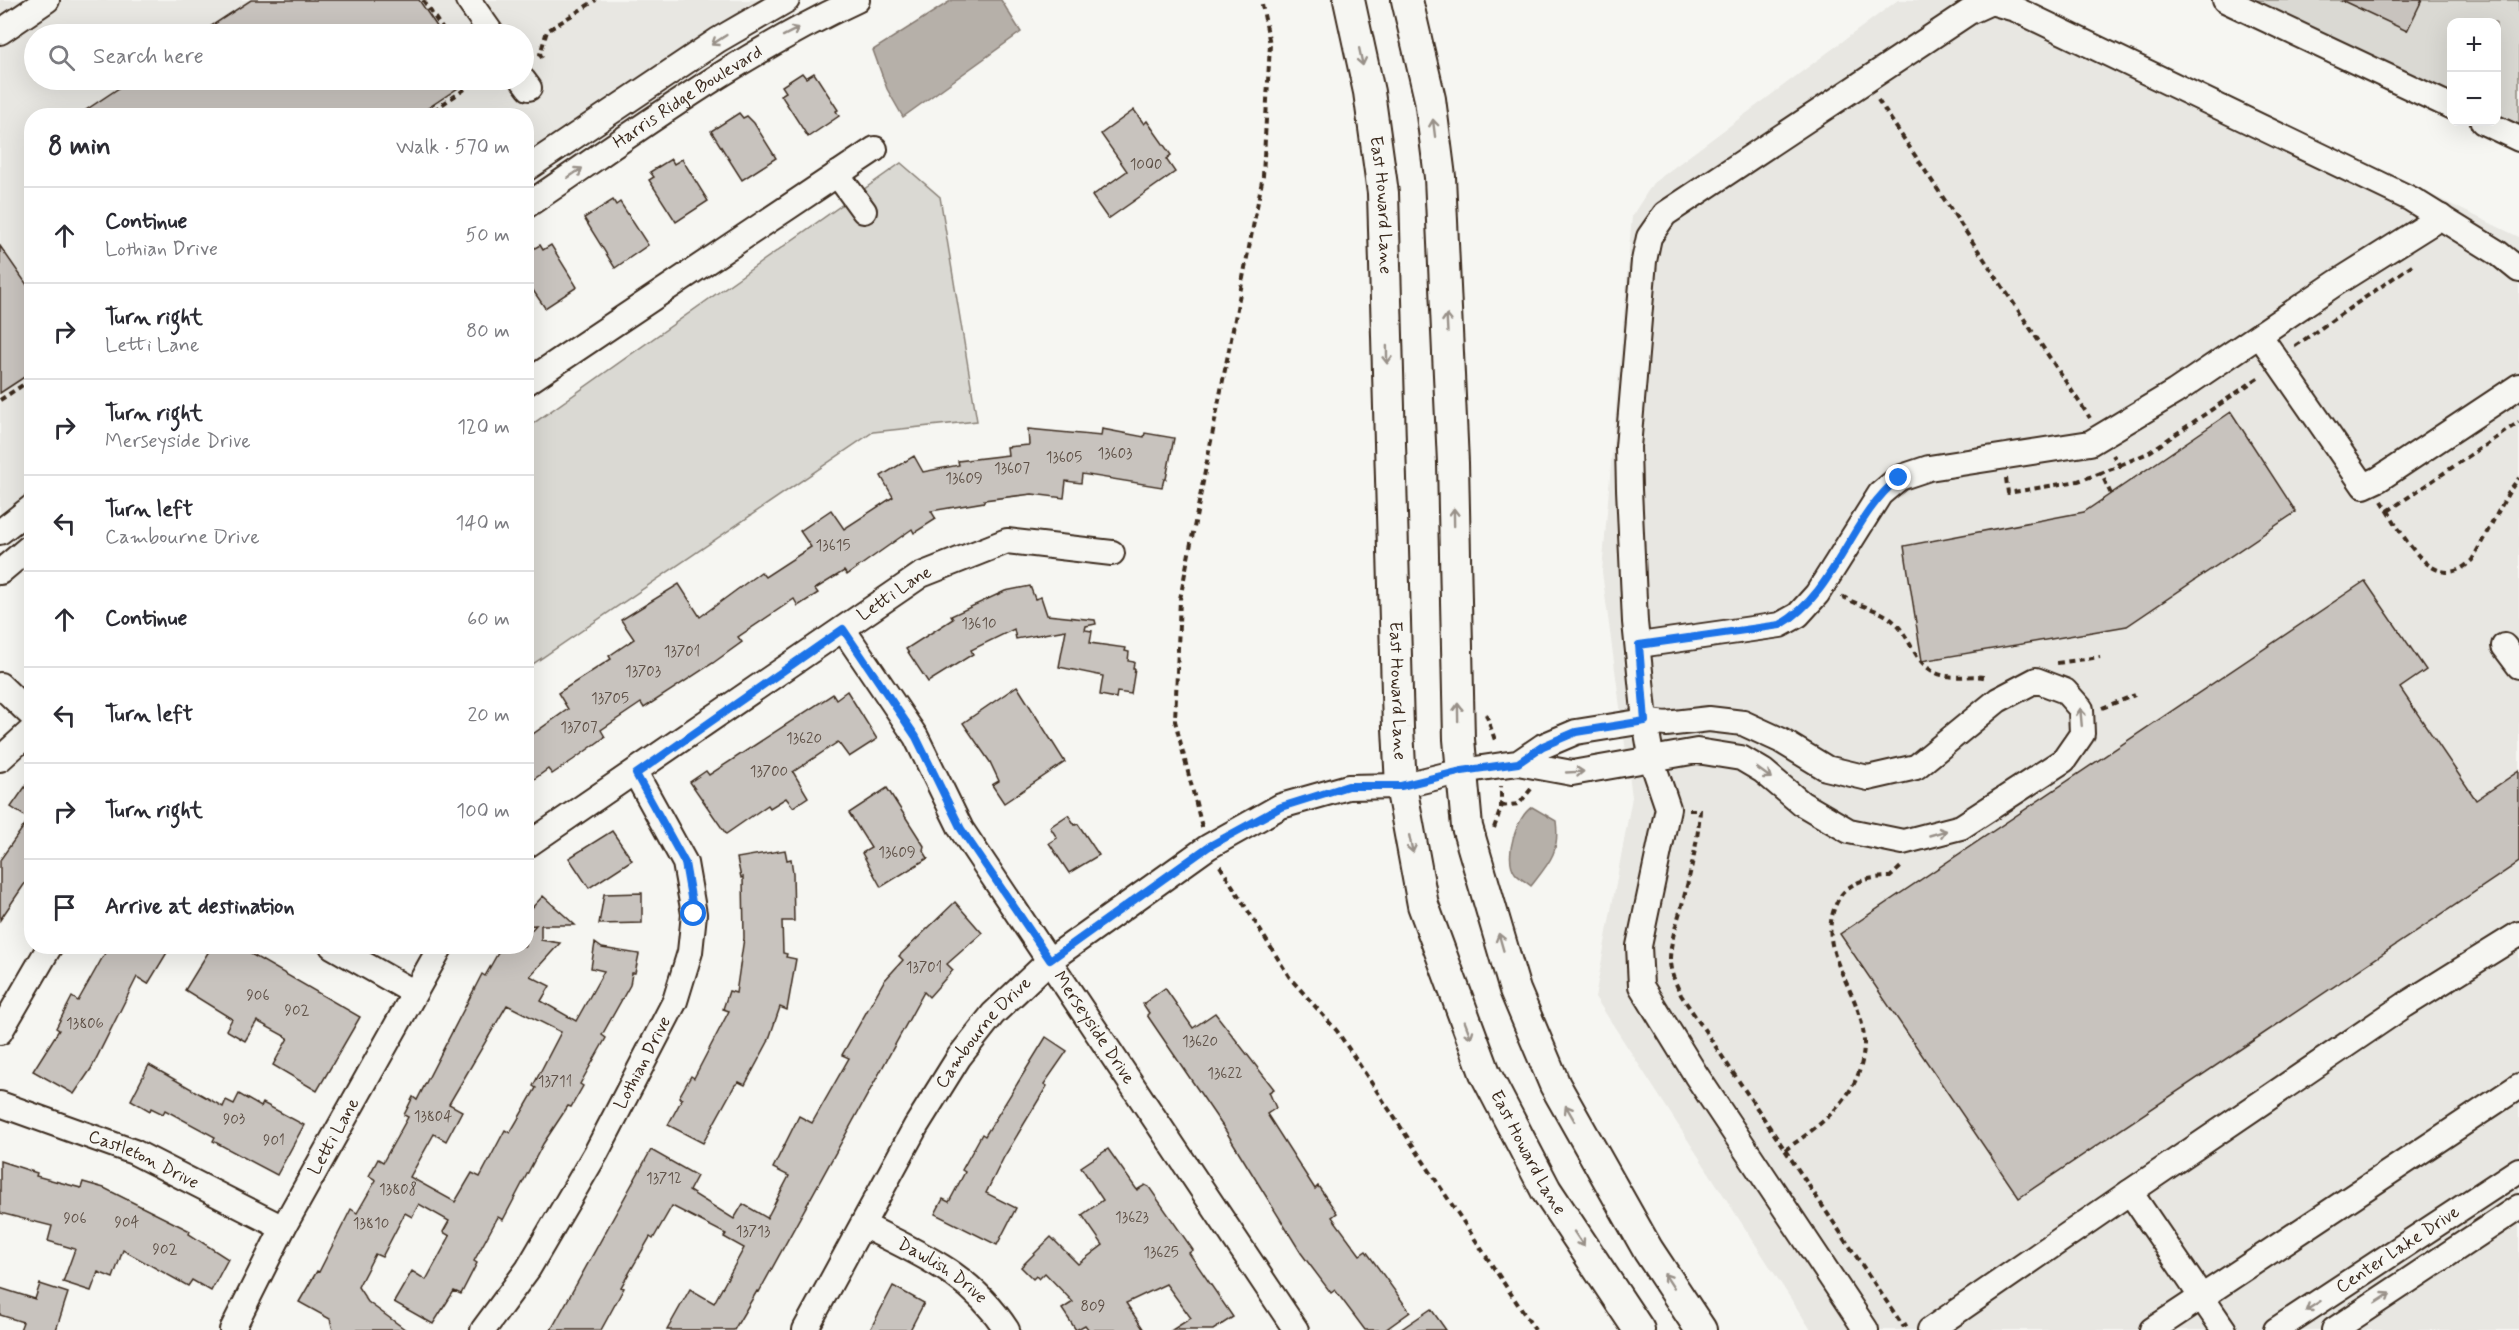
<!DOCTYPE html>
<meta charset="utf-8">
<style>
:root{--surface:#fff;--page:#f7f7f7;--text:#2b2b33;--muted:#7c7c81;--line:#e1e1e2}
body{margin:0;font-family:Mynerve,sans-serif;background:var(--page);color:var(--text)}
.controls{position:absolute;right:18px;top:18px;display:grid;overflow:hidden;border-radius:12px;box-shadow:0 6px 24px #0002}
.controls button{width:54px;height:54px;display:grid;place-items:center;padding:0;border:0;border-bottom:2px solid var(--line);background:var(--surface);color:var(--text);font:30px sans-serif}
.stop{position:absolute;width:18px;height:18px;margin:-14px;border:4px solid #1a73e8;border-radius:50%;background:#fff}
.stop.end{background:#1a73e8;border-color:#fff;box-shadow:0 2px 6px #0008}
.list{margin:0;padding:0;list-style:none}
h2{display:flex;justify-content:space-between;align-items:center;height:78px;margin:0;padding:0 24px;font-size:26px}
h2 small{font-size:20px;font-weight:400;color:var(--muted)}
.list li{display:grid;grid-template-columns:39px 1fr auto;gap:18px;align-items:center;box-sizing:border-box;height:96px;padding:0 24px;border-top:2px solid var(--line)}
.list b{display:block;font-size:22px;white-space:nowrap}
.list p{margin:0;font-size:20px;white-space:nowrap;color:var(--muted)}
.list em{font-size:20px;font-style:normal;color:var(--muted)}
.icon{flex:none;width:33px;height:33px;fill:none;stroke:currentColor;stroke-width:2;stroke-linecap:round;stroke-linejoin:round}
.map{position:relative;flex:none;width:2519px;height:1330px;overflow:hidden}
.search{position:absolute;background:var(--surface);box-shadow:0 6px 24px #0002;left:24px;top:24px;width:510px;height:66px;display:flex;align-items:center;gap:15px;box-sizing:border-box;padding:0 21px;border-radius:33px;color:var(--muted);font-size:22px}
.panel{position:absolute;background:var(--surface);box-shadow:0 6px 24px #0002;left:24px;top:108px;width:510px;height:846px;border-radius:24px}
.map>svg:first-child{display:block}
.built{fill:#e8e7e2;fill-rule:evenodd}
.green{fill:#dad9d3;stroke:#8a8278;stroke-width:1.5}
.water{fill:#b6b0a9;stroke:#857a71;stroke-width:1.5}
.building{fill:#c8c3be;stroke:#3b2a1e;stroke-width:1.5;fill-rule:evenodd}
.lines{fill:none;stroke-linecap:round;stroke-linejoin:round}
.minor-casing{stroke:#3b2a1e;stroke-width:28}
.major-casing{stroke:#3b2a1e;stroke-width:34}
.path{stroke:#3b2a1e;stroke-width:4;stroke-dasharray:6 4.5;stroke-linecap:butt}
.minor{stroke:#f6f6f2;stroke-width:24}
.major{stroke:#f6f6f2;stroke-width:30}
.oneway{stroke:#989088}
.route{stroke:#1a73e8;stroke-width:8}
.labels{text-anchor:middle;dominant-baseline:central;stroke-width:4.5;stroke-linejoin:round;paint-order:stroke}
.number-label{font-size:15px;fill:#5e5046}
.street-label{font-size:18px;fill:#3b2a1e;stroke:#f6f6f2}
</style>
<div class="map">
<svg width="2519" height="1330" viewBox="0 0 2519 1330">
<rect width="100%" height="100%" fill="#f6f6f2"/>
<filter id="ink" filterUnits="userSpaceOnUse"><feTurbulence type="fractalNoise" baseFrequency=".0167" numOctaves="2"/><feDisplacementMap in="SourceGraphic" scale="12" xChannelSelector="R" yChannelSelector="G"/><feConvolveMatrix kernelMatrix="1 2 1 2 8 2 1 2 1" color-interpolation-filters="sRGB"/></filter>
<g filter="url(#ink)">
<!-- built -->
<g class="built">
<path d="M0,0H774L527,164L526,116H32L31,492L0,513ZM34,34H524V80H34Z"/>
<polygon points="1898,0 2027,0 2519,237 2519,1330 1811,1330 1595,997 1632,797 1602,572 1632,216 1653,183"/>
</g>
<!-- green -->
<g class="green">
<polygon points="2253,0 2519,0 2519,125 2497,115 2496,22 2452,22 2451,94"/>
<polygon points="901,163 940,197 977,421 873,432 527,668 527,428"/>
</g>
<!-- water -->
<g class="water">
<polygon points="952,0 1001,0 1021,32 903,117 887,89 873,50"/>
<path d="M1532,807L1556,821C1560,852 1550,862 1531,886C1526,882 1519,878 1515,873C1503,857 1517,816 1532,807Z"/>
</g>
<!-- building -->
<g class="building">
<polygon points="251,0 419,0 442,34 199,34"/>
<polygon points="2341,0 2422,0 2407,31"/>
<polygon points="802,73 806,78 814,73 838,110 836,111 839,116 808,137 781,95 786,92 782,86"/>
<polygon points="131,80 470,80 416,116 77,116"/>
<polygon points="1134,110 1144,124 1147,121 1171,155 1166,159 1175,172 1108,219 1092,196 1127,171 1101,134"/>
<polygon points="739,113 743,118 747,116 754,123 776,158 742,180 711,131"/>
<polygon points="671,159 674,164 682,159 708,201 676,222 649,180 654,177 650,172"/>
<polygon points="613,200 616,205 620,202 648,245 615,268 584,218"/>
<polygon points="540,245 543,250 551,245 577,287 545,308 526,280 526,253"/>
<polygon points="0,246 32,292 32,372 0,393"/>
<polygon points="2231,412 2296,512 2127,626 1922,661 1904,546 2084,512"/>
<polygon points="1028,429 1101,436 1102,429 1144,437 1145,433 1174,438 1166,479 1164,479 1162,487 1082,474 1081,483 1066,481 1064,498 1032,494 984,500 984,502 931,511 936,519 914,533 912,529 847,575 844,571 815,589 818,593 798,606 794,599 738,637 742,642 713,663 644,708 641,703 601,730 605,737 573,760 552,774 548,769 526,785 526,739 568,709 558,693 611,659 609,656 634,639 621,620 679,584 700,617 761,572 765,577 811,547 800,531 831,510 844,529 893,497 881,476 914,456 923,472 959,465 958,461 1008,455 1007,447 1029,445"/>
<polygon points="2365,581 2426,670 2400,688 2476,800 2519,771 2519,862 2019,1198 1840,934"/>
<polygon points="1030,586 1035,599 1041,597 1047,615 1095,620 1096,624 1086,626 1085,630 1092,631 1090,643 1126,648 1125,651 1129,652 1128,661 1134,662 1133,669 1135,669 1131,694 1117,692 1116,698 1100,695 1103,676 1059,667 1066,630 1016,639 1014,629 971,650 973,654 928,682 906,649 953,619 951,616 1005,591"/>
<polygon points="1017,686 1065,762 1004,803 992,785 999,781 990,762 963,723"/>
<polygon points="847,691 877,739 849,757 838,742 793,772 808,797 793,807 786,798 770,808 768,805 726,834 690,782 706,771 709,775 833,694 836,699"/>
<polygon points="32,777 32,873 0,920 0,860 29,819 11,807"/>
<polygon points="887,788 924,846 923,850 928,858 881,887 862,853 871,848 849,813"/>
<polygon points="1068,815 1075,825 1078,824 1099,855 1069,873 1049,843 1057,838 1050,827"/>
<polygon points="612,831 632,860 589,888 569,858"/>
<polygon points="785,850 787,860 791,859 793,873 794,921 782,921 783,953 787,954 786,957 796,959 787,1010 780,1007 768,1042 745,1085 739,1082 735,1085 703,1143 668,1125 682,1099 679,1097 691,1076 694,1078 729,1011 723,1009 729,991 736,993 744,938 743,877 741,878 737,858"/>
<polygon points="642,893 642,923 599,924 604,894"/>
<path d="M543,896L575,925H541V940L560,943L530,976L550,986L541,1001L576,1021L604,971L591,968L595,943L602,948L639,954L635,973H632L630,985L602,1035L606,1038L580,1084L583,1086L571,1107L568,1106L543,1144L503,1220L498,1217L474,1261L477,1263L461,1294L454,1291L433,1324L394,1302L412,1271L426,1280L450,1236L443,1232L449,1221L419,1204L412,1217L405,1213L382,1257L375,1254L358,1287L368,1302L406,1330H333L330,1319L299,1302L317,1271L319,1272L351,1209L357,1213L376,1180L369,1176L378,1159L383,1162L408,1117L404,1115L413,1097L417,1100L482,974L485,976L502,946H526V936L536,925L526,926V914ZM507,1005L561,1032L533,1086L536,1088L510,1133L505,1130L480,1177L472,1173L455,1202L410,1177L434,1134L446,1141L462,1111L449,1104Z"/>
<polygon points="955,902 982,933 947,964 953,970 929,997 924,992 759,1292 757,1291 734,1330 667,1330 690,1289 714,1303 744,1248 724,1237 726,1234 672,1206 653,1239 650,1237 621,1287 624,1288 601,1330 551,1330 651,1150 697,1176 689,1191 734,1219 743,1204 767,1218 789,1176 773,1168 799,1116 812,1123 849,1058 842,1055 884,981 903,960 899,956"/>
<polygon points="109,946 171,946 148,984 137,977 91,1069 74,1094 33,1071 59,1030 56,1028 72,997 78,1001"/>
<polygon points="212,946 252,946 249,953 360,1017 317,1091 273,1065 288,1038 257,1021 245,1041 226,1030 232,1019 185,990"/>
<polygon points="1165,988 1193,1028 1215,1013 1274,1089 1269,1092 1276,1108 1267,1114 1315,1189 1318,1186 1337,1213 1332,1217 1360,1255 1366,1251 1410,1312 1385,1330 1365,1330 1335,1290 1331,1293 1301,1253 1224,1128 1147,1015 1149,1013 1143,1004"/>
<polygon points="1046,1037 1067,1051 1044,1084 1047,1086 1004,1157 986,1193 1016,1208 997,1245 935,1214 943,1199 949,1202 965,1172 962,1170 982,1134 985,1136"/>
<polygon points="149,1065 223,1107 226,1100 234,1104 239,1094 261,1107 263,1103 304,1125 277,1175 213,1141 215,1137 165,1110 163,1114 151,1108 150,1111 131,1100"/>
<polygon points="1108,1149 1137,1190 1145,1185 1149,1187 1193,1250 1189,1253 1233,1317 1213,1330 1172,1330 1191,1318 1166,1284 1126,1303 1144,1330 1089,1330 1085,1325 1076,1330 1062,1309 1073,1302 1045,1273 1039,1279 1036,1276 1033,1279 1021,1267 1051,1237 1078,1264 1103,1245 1082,1215 1103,1200 1081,1167"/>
<polygon points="0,1161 37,1173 36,1176 81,1188 83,1182 104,1188 190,1231 189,1234 228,1259 211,1291 192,1280 188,1286 123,1250 113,1278 98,1272 91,1291 63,1282 75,1249 48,1241 52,1226 0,1213"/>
<polygon points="40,1284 68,1293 56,1330 20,1330 23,1322 0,1315 0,1288 35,1299"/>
<polygon points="893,1286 924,1303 910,1330 870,1330"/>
<polygon points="1431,1309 1446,1330 1400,1330"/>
</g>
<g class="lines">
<defs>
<g id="minor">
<polyline points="468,0 492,34"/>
<polyline points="2225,0 2452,107"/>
<polyline points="0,32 47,0"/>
<polyline points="523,80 529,88"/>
<polyline points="2483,122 2519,139"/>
<polyline points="526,169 718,40 787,0"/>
<polyline points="837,174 864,211"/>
<path id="s1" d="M526,206C634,133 739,54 857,0"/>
<polyline points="2260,336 2364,486 2379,479 2519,386"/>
<polyline points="526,383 875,149"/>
<polyline points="0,532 32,507"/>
<polyline points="0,572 32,545"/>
<path id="s2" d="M843,629L916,737L961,829L1296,1330"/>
<polyline points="1639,645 1780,625 1798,615 1817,594 1880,494 1899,478 1929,468 2090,443 2175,392 2336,283 2441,217"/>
<polyline points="2504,646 2519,666"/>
<polyline points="0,685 32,716"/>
<polyline points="0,759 32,730"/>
<path id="s3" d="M526,846L921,575L1007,541L1112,553"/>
<polyline points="332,946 413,992"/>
<polyline points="0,1032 50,946"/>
<path id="s4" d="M0,1104L134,1152L283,1228"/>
<path id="s5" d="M863,1225C921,1255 970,1273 1007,1330"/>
<path id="s6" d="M232,1330L283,1228L441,946"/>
<path id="s7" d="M483,1330L528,1269L596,1153L675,1001L690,952L694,914L685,863L636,774"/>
<path id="s8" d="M805,1330L916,1126L959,1057L993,1014L1050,960L1208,847L1281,806L1348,787L1401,786L1462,771L1502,765L1518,763L1572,773L1697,751L1741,758L1763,771L1801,803L1849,831L1903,842L1961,827L2064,760L2082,734L2081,709L2065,691L2036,680L1998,700L1916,767L1868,778L1826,768L1780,740L1743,723L1709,719L1666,724L1645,721L1576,732L1543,746L1518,763"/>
<polyline points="1866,1330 1696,1075 1641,986 1639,946 1668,808 1652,761 1645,721 1635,622 1629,489 1628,447 1644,261 1649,237 1665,214 1969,12 1991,2 2015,9 2411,199 2498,253 2519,270"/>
<polyline points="1930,1330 2130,1192"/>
<polyline points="2152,1330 2519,1086"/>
<polyline points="2224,1330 2130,1192 2405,1005 2519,934"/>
<path id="s9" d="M2276,1330L2519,1170"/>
<polyline points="2334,1330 2519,1207"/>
</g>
<g id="major">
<path id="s10" d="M1349,0L1369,92L1383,193L1398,728L1401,786L1423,905L1485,1073L1546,1190L1639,1330"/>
<polyline points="1407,0 1430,99 1440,177 1453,463 1459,739 1467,827 1515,990 1555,1085 1648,1250 1701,1330"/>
</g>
</defs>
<!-- minor casing -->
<use href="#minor" class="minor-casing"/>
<!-- major casing -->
<use href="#major" class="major-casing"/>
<!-- path -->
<g class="path">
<polyline points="423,0 446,34"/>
<polyline points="542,58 540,54 547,31 596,0"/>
<polyline points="1878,100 2090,418"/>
<polyline points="425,116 477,81 493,82"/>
<polyline points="2295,346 2415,263"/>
<polyline points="0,400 32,379"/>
<polyline points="2120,465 2148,453 2261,376"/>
<polyline points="2006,478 2008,493 2078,481 2101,473"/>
<polyline points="2111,494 2101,473 2120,466 2113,455"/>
<path d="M2382,501C2400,529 2432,600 2472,560L2510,490L2519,478"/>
<polyline points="2388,511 2519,422"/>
<path d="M1842,596C1857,606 1878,608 1892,620C1911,636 1912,660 1934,672C1952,682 1977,672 1988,679"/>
<polyline points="2057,663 2100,657"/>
<polyline points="2102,708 2135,695"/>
<polyline points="1486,714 1496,743"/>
<polyline points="1501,806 1519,804 1531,789"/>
<path d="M1689,810H1700C1698,841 1691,871 1683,901C1678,920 1670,941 1670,960C1670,973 1676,983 1681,995L1903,1326L1910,1322"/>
<polyline points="1202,827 1175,721 1180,599 1263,176 1270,44 1261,0"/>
<polyline points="1494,828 1501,808 1501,786"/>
<polyline points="1220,866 1290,978 1337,1031 1535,1330"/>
<path d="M1785,1150C1822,1124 1863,1095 1864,1044C1865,991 1811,952 1838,900C1848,881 1871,877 1890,877L1903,865"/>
</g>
<!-- minor -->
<use href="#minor" class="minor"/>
<!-- major -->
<use href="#major" class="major"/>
</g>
<!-- one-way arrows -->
<defs><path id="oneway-shaft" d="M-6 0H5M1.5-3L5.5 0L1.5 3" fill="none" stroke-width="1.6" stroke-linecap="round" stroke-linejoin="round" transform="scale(1.5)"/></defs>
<g class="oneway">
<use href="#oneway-shaft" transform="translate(791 32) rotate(-27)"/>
<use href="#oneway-shaft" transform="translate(719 40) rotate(147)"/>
<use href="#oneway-shaft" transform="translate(1361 57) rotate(78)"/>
<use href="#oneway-shaft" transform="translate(1434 128) rotate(-97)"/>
<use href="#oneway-shaft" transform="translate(575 173) rotate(-34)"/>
<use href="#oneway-shaft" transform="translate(1447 323) rotate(-93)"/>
<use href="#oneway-shaft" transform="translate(1387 355) rotate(89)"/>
<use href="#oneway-shaft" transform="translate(1454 517) rotate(-91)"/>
<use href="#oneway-shaft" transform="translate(1458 712) rotate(-91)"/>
<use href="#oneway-shaft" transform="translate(2081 717) rotate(-95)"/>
<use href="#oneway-shaft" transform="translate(1575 772) rotate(-3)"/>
<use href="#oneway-shaft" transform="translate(1764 773) rotate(36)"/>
<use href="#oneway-shaft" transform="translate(1938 833) rotate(-16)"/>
<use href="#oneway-shaft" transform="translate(1411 844) rotate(78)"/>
<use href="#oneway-shaft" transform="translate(1501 942) rotate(-106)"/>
<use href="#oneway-shaft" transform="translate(1468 1030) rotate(69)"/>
<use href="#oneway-shaft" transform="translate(1570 1113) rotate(-120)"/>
<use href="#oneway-shaft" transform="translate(1579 1239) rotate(56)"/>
<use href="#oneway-shaft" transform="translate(1669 1281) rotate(-123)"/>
<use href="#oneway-shaft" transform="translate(2383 1298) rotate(-33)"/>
<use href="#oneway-shaft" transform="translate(2313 1306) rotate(147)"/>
</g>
</g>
<g class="lines" filter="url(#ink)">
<!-- route -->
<path class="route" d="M694,914L685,863L636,774L843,629L916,737L961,829L1050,960L1208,847L1281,807L1348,786H1401L1462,771L1518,763L1543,746L1576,732L1645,721L1639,645L1780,625C1837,592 1849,518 1899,478"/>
</g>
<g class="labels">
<!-- number labels -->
<g class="number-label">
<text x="1146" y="165">1000</text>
<text x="1115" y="454">13603</text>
<text x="1064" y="458">13605</text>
<text x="1012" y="469">13607</text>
<text x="964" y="479">13609</text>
<text x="833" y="546">13615</text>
<text x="979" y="624">13610</text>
<text x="682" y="652">13701</text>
<text x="643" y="672">13703</text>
<text x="610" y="699">13705</text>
<text x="579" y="728">13707</text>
<text x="804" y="739">13620</text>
<text x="769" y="772">13700</text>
<text x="897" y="853">13609</text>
<text x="924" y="968">13701</text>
<text x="258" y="996">906</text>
<text x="297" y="1011">902</text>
<text x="85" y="1024">13806</text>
<text x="1200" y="1042">13620</text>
<text x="1225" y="1074">13622</text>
<text x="555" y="1082">13711</text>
<text x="433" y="1117">13804</text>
<text x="234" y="1120">903</text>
<text x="274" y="1141">901</text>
<text x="664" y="1179">13712</text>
<text x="398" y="1190">13808</text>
<text x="1132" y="1218">13623</text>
<text x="75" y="1219">906</text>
<text x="127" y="1223">904</text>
<text x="371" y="1224">13810</text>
<text x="753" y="1232">13713</text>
<text x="165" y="1250">902</text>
<text x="1161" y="1253">13625</text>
<text x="1093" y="1307">809</text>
</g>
<!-- street labels -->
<g class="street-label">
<text stroke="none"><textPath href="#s1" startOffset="195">Harris Ridge Boulevard</textPath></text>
<text stroke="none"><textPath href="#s10" startOffset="208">East Howard Lane</textPath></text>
<text stroke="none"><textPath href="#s3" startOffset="447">Letti Lane</textPath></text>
<text stroke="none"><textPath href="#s10" startOffset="694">East Howard Lane</textPath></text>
<text stroke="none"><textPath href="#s2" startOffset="472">Merseyside Drive</textPath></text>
<text stroke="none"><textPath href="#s8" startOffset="348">Cambourne Drive</textPath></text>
<text stroke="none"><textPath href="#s7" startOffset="312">Lothian Drive</textPath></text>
<text stroke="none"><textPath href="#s6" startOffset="219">Letti Lane</textPath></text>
<text stroke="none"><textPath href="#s10" startOffset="1180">East Howard Lane</textPath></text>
<text stroke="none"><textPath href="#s4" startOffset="154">Castleton Drive</textPath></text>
<text stroke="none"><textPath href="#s9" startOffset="146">Center Lake Drive</textPath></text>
<text stroke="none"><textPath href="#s5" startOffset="92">Dawlish Drive</textPath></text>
</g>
</g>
</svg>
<div class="controls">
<button>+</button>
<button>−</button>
</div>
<div class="stop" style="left:694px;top:914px"></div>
<div class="stop end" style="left:1899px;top:478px"></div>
<div class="search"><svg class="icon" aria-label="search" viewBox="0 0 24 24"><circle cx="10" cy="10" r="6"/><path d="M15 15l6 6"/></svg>Search here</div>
<section class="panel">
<h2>8 min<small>Walk · 570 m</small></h2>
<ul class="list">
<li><svg class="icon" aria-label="ahead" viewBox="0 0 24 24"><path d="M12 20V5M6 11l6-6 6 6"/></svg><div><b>Continue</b><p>Lothian Drive</p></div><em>50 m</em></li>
<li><svg class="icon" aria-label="right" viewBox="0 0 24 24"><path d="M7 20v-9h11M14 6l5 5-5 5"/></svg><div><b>Turn right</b><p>Letti Lane</p></div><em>80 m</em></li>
<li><svg class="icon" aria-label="right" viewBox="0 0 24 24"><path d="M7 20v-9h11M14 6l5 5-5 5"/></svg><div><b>Turn right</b><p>Merseyside Drive</p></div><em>120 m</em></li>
<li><svg class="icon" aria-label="left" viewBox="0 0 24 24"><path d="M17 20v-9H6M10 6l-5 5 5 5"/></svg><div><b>Turn left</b><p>Cambourne Drive</p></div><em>140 m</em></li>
<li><svg class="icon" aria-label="ahead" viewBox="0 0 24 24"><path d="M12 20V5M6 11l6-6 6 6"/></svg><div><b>Continue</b></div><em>60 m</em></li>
<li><svg class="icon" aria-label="left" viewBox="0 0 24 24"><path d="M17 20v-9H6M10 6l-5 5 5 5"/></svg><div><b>Turn left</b></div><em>20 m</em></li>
<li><svg class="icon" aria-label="right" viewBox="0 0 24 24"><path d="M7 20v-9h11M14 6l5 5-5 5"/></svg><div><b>Turn right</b></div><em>100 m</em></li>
<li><svg class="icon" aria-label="arrive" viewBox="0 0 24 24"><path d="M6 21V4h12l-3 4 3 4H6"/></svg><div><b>Arrive at destination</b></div></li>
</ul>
</section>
</div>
